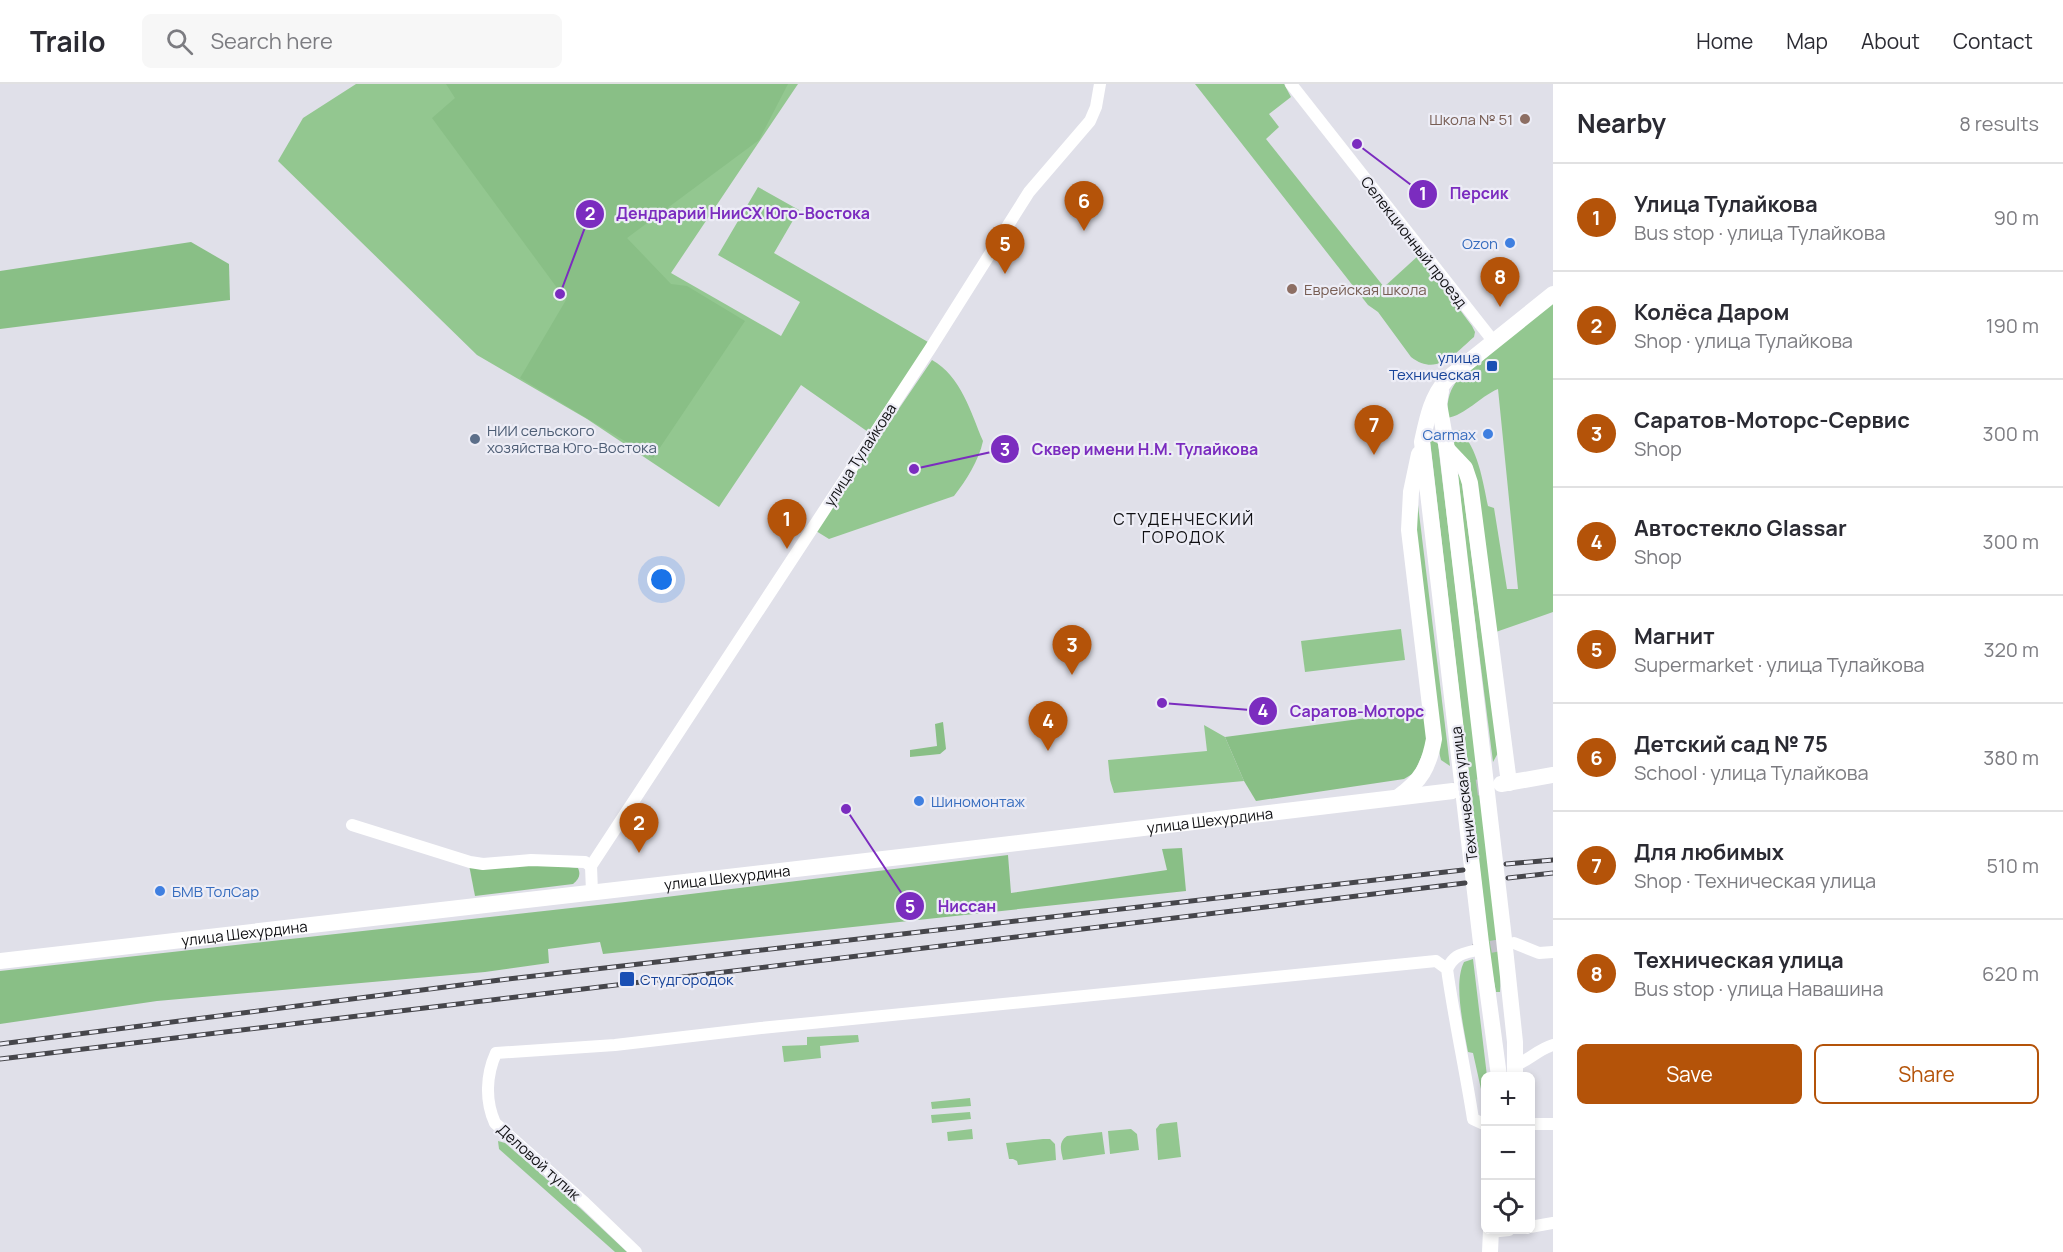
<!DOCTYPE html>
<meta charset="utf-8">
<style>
:root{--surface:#fff;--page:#f7f7f7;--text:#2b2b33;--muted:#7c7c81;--line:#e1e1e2;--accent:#b45309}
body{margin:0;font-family:Manrope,sans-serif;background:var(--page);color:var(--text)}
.controls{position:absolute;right:18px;bottom:18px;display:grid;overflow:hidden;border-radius:9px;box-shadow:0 3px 9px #0003}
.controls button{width:54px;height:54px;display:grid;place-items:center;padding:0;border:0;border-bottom:2px solid var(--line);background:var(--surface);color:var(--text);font:30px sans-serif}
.you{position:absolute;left:662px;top:496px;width:21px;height:21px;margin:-15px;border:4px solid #fff;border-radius:50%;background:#1a73e8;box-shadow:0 0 0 9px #1a73e833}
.badge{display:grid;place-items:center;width:39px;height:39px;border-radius:50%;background:var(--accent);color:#fff;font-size:20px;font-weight:700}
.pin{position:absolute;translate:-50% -50px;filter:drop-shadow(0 2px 3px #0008)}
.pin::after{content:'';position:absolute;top:32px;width:21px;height:18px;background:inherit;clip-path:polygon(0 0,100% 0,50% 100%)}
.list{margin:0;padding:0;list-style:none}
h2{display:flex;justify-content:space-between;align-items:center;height:78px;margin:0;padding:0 24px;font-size:26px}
h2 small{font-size:20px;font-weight:400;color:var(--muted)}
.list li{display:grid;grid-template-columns:39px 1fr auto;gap:18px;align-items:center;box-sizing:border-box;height:108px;padding:0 24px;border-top:2px solid var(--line)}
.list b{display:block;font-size:22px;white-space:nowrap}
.list p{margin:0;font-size:20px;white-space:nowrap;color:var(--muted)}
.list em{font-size:20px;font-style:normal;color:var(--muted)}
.actions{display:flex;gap:12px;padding:18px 24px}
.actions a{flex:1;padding:14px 0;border:2px solid var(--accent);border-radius:9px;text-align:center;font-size:21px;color:var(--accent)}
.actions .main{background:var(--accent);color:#fff}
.icon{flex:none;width:33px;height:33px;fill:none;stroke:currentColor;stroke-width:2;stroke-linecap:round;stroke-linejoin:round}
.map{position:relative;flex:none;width:1553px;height:1168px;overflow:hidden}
header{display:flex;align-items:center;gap:36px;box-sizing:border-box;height:84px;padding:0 30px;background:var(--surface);border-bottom:2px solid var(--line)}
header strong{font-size:28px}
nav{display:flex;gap:33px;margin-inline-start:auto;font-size:21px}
.search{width:420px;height:54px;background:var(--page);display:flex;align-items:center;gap:15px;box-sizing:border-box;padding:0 21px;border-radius:9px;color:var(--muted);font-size:22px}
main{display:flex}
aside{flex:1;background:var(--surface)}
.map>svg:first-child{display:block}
.green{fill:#93c790}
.forest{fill:#89bf86}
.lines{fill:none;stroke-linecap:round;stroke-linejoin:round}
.minor-tunnel{stroke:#c1c1c9;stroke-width:12;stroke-dasharray:12 6;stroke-linecap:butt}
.major-tunnel{stroke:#c1c1c9;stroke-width:16;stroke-dasharray:16 8;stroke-linecap:butt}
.minor{stroke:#fff;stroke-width:12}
.major{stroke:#fff;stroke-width:16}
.rail-casing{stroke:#46464b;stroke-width:5}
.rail{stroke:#ededf6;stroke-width:3;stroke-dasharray:9;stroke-linecap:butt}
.education-dot{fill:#8d6e63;stroke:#ededf6;stroke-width:2}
.shop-dot{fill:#3f7fe0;stroke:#ededf6;stroke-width:2}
.transit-dot{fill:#1a4fb4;stroke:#ededf6;stroke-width:2}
.service-dot{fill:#5c6f8a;stroke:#ededf6;stroke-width:2}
.labels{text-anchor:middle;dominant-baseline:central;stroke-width:4.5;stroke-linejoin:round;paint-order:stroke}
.education-label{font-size:15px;fill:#785e54;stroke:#ededf6;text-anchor:end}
.street-label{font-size:15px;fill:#101013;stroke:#ededf6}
.shop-label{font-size:15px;fill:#366cbe;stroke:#ededf6;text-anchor:end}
.transit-label{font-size:15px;fill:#164399;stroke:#ededf6;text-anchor:end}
.service-label{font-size:15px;fill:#4e5e75;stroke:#ededf6;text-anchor:start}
.neighbourhood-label{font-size:16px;letter-spacing:1.5px;fill:#101013;stroke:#ededf6}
.leader{fill:none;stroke:#7b2cbf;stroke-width:2}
.callout-dot{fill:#7b2cbf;stroke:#ededf6;stroke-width:2}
.mark-label{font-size:18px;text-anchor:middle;font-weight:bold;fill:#fff}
.callout-label{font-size:16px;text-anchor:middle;font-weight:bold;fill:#7b2cbf;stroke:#ededf6;stroke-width:4.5;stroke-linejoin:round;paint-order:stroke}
</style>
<header>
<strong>Trailo</strong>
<div class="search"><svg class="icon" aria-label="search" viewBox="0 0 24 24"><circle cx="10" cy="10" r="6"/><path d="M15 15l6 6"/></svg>Search here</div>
<nav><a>Home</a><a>Map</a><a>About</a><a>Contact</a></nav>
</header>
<main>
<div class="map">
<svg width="1553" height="1168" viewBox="0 0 1553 1168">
<rect width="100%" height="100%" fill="#e0e0e9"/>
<!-- green -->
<g class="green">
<polygon points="356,0 798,0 671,189 781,252 800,218 718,171 758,103 799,126 774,169 928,258 871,350 801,301 719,423 587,335 477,271 278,77 303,34"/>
<path d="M1195,0H1284L1291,13L1269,30L1279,43L1266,55L1384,203L1419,171L1472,242L1475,248L1474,253C1454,270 1437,293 1411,273L1378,228L1368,221Z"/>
<path d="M1553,218V528L1493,549L1474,395L1450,356L1448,347L1459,346C1478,363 1483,398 1488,422L1494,424L1507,505H1518L1498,305C1479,313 1466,331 1447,334C1447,320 1448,309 1456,298Z"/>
<path d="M932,276C961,292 971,329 983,357C979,376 966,397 954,412L829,455L816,447Z"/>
<polygon points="1430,356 1434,356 1438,360 1501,881 1500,908 1496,908 1491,882"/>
<polygon points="1458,390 1461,393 1498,669 1493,678 1466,466"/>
<polygon points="1417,413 1450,682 1441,676 1440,672 1413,446"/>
<polygon points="1401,545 1405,576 1305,588 1301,557"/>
<polygon points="1204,641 1225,653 1244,697 1114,709 1110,696 1108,676 1207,667"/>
<path d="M1473,875L1487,992H1486L1485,1023L1473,969L1468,968C1464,944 1453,900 1464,878Z"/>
<polygon points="858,951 859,958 820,962 821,974 784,978 782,962 807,961 807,953"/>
<polygon points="970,1014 971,1022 932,1025 931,1018"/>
<polygon points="970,1028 971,1035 932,1039 931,1031"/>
<polygon points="1177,1038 1181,1073 1158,1076 1156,1045 1160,1040"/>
<polygon points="972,1045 973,1055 948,1057 947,1048"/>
<polygon points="1131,1045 1137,1050 1139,1066 1110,1070 1108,1047"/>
<path d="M1102,1048L1105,1070L1063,1076C1061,1066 1058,1058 1067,1052Z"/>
<polygon points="1043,1055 1050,1055 1055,1060 1056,1076 1018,1081 1017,1077 1013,1075 1009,1075 1006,1059"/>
<polygon points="498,1057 505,1059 580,1124 627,1168 615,1168 499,1065"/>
</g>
<!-- forest -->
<g class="forest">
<polygon points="446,0 788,0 759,56 627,154 671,200 687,202 745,237 653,374 520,294 566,216 432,34 455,14"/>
<polygon points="191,158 229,180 230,216 0,245 0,187"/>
<polygon points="1426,626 1430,654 1414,689 1404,695 1256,717 1244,697 1225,653"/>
<polygon points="943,638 946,665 940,670 910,673 910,666 937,662 935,640"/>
<polygon points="1182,764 1186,807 603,870 600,858 548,865 549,879 485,888 157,917 0,940 0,887 625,818 1008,771 1011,809 1167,786 1162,765"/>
<path d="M523,778L578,784C581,791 579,795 573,800L475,812L469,781Z"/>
</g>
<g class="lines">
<!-- minor-tunnel -->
<polyline class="minor-tunnel" points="1473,866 1512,859"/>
<!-- major-tunnel -->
<polyline class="major-tunnel" points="1453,707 1496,701"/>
<!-- minor -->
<g class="minor">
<polyline points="1291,0 1494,258"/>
<polyline points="352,741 470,778 483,780 531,776 585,778 591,782"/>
<polyline points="592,808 591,782 930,265 1029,108 1090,37 1096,23 1100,0"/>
<polyline points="1514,859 1539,869 1553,868"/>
<path d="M1447,885C1453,873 1459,870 1473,867"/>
<path d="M1516,981C1529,976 1539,965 1553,961"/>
<polyline points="1530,1040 1553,1040"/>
<polyline points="1530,1143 1553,1139"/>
<polyline points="1490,1148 1509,1146"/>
<path d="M636,1168L585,1119L495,1039C485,1017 486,991 496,969L615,961L761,944L1436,877L1447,885C1454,935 1465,984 1473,1035L1486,1041"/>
</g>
<!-- major -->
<g class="major">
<polyline points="1441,307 1439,320 1447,365 1504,855 1515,958 1515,992"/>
<polyline points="1447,365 1465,384 1470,399 1509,699"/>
<polyline points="1501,700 1553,691"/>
<path d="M1398,713C1421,697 1429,683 1434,655L1409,446L1411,408L1419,370"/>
<path id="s1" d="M0,877L909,772L1453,707"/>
<path d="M1499,992L1481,859L1422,358C1427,335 1431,313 1447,295L1553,210"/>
<polyline points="1490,1168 1491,1146"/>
</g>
<defs>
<g id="rail">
<polyline points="1506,780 1553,776"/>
<polyline points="1508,794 1553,789"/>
<polyline points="0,960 500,896 1463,786"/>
<polyline points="0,975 1465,799"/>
</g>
</defs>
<!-- rail casing -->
<use href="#rail" class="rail-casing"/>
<!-- rail -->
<use href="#rail" class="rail"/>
</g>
<!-- markers -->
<g class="education-dot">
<circle cx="1525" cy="35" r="6"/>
<circle cx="1292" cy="205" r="6"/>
</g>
<g class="shop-dot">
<circle cx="1510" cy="159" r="6"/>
<circle cx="1488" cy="350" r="6"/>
<circle cx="919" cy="717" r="6"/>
<circle cx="160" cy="807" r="6"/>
</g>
<g class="transit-dot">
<rect x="1486" y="276" width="12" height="12" rx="3"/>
<rect x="619" y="887" width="16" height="16" rx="3"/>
</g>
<circle class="service-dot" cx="475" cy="355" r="6"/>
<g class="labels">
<!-- education labels -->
<g class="education-label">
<text x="1513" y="35">Школа № 51</text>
<text x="1304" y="205" text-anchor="start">Еврейская школа</text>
</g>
<!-- street labels -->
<g class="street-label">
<text transform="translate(1414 158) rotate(52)">Селекционный проезд</text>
<text transform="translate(860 371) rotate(-57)">улица Тулайкова</text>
<text transform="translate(1464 710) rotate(-97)">Техническая улица</text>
<text stroke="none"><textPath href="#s1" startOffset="1218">улица Шехурдина</textPath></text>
<text stroke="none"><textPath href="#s1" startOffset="732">улица Шехурдина</textPath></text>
<text stroke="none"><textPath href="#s1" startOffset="246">улица Шехурдина</textPath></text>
<text transform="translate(539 1078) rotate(42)">Деловой тупик</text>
</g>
<!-- shop labels -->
<g class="shop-label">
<text x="1498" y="159">Ozon</text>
<text x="1476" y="350">Carmax</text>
<text x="931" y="717" text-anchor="start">Шиномонтаж</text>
<text x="172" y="807" text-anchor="start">БМВ ТолСар</text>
</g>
<!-- transit labels -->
<g class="transit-label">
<text x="1480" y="273">улица<tspan x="1480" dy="17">Техническая</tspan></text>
<text x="640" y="895" text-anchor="start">Студгородок</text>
</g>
<!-- service labels -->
<g class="service-label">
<text x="487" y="346">НИИ сельского<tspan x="487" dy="17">хозяйства Юго-Востока</tspan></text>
</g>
<!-- neighbourhood labels -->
<g class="neighbourhood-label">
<text x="1184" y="435">СТУДЕНЧЕСКИЙ<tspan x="1184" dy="18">ГОРОДОК</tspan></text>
</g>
</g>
<!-- callouts -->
<path class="leader" d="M1357 60L1423 110M560 210L590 130M914 385L1005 365M1162 619L1263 627M846 725L910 822"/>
<g class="callout-dot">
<circle cx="1357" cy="60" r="6"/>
<circle cx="560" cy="210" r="6"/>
<circle cx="914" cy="385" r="6"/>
<circle cx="1162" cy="619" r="6"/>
<circle cx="846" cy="725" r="6"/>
<circle cx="1423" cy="110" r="15"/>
<circle cx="590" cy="130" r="15"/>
<circle cx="1005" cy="365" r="15"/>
<circle cx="1263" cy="627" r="15"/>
<circle cx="910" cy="822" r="15"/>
</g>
<g class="mark-label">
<text x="1423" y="116">1</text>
<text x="590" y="136">2</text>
<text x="1005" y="372">3</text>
<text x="1263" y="633">4</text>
<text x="910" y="829">5</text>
</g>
<g class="callout-label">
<text x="1479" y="115">Персик</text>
<text x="743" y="135">Дендрарий НииСХ Юго-Востока</text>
<text x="1145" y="371">Сквер имени Н.М. Тулайкова</text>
<text x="1357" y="633">Саратов-Моторс</text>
<text x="967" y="828">Ниссан</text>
</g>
</svg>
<div class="controls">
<button>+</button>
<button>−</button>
<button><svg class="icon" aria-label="locate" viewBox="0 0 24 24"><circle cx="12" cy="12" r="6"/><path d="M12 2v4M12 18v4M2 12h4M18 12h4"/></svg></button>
</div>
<div class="you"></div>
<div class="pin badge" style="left:787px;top:465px">1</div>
<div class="pin badge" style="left:639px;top:769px">2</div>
<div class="pin badge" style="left:1072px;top:591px">3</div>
<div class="pin badge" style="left:1048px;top:667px">4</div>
<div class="pin badge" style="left:1005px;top:190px">5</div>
<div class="pin badge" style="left:1084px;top:147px">6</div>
<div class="pin badge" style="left:1374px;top:371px">7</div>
<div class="pin badge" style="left:1500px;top:223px">8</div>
</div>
<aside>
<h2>Nearby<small>8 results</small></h2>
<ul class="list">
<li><span class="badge">1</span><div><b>Улица Тулайкова</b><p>Bus stop · улица Тулайкова</p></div><em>90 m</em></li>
<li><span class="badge">2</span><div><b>Колёса Даром</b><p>Shop · улица Тулайкова</p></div><em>190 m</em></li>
<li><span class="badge">3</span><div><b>Саратов-Моторс-Сервис</b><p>Shop</p></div><em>300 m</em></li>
<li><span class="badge">4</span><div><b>Автостекло Glassar</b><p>Shop</p></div><em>300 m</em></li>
<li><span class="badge">5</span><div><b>Магнит</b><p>Supermarket · улица Тулайкова</p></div><em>320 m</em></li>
<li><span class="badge">6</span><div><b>Детский сад № 75</b><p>School · улица Тулайкова</p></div><em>380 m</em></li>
<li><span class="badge">7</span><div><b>Для любимых</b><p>Shop · Техническая улица</p></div><em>510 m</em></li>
<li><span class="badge">8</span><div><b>Техническая улица</b><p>Bus stop · улица Навашина</p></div><em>620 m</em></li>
</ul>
<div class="actions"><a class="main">Save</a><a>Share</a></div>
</aside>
</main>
